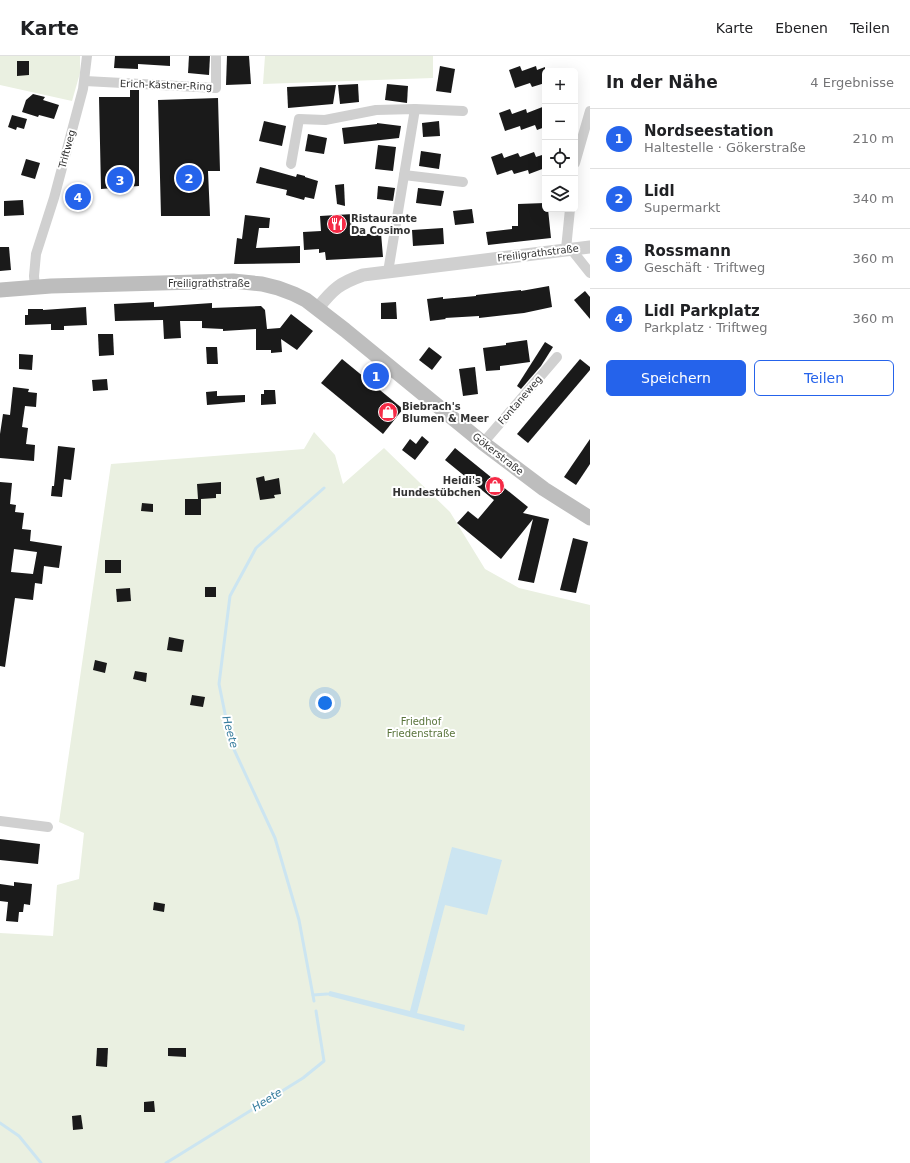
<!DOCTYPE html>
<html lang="de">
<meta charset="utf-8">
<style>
:root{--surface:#fff;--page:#f6f6f6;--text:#202124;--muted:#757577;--line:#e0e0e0;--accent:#2563eb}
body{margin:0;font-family:"DejaVu Sans",sans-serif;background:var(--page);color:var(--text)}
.controls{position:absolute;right:12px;top:12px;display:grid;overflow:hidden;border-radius:6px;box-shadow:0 4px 16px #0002}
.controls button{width:36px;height:36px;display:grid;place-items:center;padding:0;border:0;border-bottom:1px solid var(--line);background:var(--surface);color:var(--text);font:20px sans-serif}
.you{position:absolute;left:325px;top:647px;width:14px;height:14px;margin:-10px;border:3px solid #fff;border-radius:50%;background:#1a73e8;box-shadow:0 0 0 6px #1a73e833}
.badge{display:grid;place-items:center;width:26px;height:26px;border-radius:50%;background:var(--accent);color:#fff;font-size:13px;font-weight:700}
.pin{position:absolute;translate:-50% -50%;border:2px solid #fff;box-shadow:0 1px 4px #0006}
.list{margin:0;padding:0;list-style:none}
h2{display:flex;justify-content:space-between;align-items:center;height:52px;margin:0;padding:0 16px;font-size:17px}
h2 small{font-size:13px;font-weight:400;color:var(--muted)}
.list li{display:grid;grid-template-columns:26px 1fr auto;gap:12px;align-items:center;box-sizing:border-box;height:60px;padding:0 16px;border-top:1px solid var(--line)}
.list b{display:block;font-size:15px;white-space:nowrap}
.list p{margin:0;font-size:13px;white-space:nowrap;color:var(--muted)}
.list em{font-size:13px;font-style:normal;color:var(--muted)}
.actions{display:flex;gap:8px;padding:12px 16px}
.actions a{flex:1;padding:9px 0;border:1px solid var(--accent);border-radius:6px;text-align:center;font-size:14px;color:var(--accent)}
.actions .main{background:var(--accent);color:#fff}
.icon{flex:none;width:22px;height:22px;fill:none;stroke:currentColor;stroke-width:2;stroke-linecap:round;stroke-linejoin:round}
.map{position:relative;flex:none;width:590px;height:1107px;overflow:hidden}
header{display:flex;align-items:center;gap:24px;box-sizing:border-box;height:56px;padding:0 20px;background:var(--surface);border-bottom:1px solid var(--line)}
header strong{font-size:19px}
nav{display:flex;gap:22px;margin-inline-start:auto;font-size:14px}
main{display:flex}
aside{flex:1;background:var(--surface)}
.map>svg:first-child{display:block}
.green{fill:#eaf0e1}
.water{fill:#cce5f1}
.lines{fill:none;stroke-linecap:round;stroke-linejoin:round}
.stream{stroke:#cce5f1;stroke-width:3}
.building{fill:#1a1a1a;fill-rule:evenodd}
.minor{stroke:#d0d0d0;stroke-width:10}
.tertiary{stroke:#d0d0d0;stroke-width:13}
.secondary{stroke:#bdbdbd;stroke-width:15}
.labels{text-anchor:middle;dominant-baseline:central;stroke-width:4;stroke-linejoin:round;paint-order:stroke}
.street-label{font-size:10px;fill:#333;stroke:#fff}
.poi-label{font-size:10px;font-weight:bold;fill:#333;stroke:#fff;text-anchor:start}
.park-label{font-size:10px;fill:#59743b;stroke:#fff}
.water-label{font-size:11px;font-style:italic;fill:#377d9e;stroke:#fff}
</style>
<header>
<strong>Karte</strong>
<nav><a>Karte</a><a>Ebenen</a><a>Teilen</a></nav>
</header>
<main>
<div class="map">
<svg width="590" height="1107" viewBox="0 0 590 1107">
<rect width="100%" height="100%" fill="#fff"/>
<!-- green -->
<g class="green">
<polygon points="0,0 80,0 80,17 72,45 0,29"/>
<polygon points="265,0 433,0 433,22 263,28"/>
<polygon points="314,376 335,399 343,428 384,392 450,456 485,513 519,532 590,549 590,1107 0,1107 0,877 53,880 57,829 79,823 84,777 59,766 111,408 304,393"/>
</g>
<!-- water -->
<polygon class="water" points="452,791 502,804 487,859 445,849 417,957 465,969 464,975 329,940 327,938 330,935 410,955"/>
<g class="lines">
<!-- stream -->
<g class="stream">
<polyline points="313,939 327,938"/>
<polyline points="314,945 299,864 275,782 231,687 219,628 230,540 256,492 324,432"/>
<polyline points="0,1067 19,1080 41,1107"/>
<polyline points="166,1107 303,1022 324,1005 316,955"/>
</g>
</g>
<!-- building -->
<g class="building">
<polygon points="115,0 170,0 170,10 138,8 138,13 114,12"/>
<polygon points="189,0 210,0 209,19 188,17"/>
<polygon points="227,0 249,0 251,28 226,29"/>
<polygon points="17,5 29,5 29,19 17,20"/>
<polygon points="440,10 455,13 451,37 436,35"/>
<polygon points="520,10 522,15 536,10 537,14 545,11 545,27 532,31 530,27 515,32 509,14"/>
<polygon points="358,28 359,46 340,48 338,29"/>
<polygon points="387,28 408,30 407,47 385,44"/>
<polygon points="336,29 333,48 288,52 287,31"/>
<polygon points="130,34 139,34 139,130 101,133 99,41 130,41"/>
<polygon points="33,38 45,41 43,44 59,49 54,63 39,59 38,61 22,56 26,44"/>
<polygon points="218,42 220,115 208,115 210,160 161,160 158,44"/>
<polygon points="545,50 545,71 537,74 535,69 521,74 520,70 505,75 499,57 510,53 512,58 526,53 527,57"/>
<polygon points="12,59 27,63 24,73 17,71 16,74 8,71"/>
<polygon points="264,65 286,70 282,90 259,85"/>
<polygon points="439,65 440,80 423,81 422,67"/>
<polygon points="377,67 401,70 399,82 344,88 342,72 377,68"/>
<polygon points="308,78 327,82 324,98 305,95"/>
<polygon points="378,89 396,91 393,115 375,113"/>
<polygon points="421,95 441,98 439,113 419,110"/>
<polygon points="534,96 536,101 545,98 545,112 529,118 528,114 514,118 512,114 497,119 491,101 502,97 504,102 518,97 520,101"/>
<polygon points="26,103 40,107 35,123 21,119"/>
<polygon points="260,111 296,121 297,118 305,120 305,121 318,125 314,143 305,141 304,144 286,139 287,134 256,127"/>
<polygon points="344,128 345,150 337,148 335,129"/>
<polygon points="378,130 395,132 393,145 377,143"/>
<polygon points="418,132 444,135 441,150 416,147"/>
<polygon points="23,144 24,159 4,160 4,145"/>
<polygon points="545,147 545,153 548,153 551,182 488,189 486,176 512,173 512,170 518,170 518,148"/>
<polygon points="472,153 474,167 455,169 453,155"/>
<polygon points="353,158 354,179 381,177 383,201 326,204 325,196 319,197 319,193 304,194 303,176 321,175 320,160"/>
<polygon points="245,159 270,162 269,172 259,172 256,192 300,190 300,207 234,208 237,182 242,183"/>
<polygon points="443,172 444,188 413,190 412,174"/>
<polygon points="0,191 9,191 11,214 0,215"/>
<polygon points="549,230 552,251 524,257 479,262 479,260 445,262 446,263 430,265 427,243 443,241 443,243 476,240 476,239 521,234 521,235"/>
<polygon points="585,235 590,241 590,263 574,244"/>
<polygon points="154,246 154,251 212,247 212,252 261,250 265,254 267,273 280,272 291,258 313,275 297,294 281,283 282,296 271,297 271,294 256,294 256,273 223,275 223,273 202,272 202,265 180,265 181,282 164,283 163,264 115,265 114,248"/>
<polygon points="396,246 397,263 381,263 381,247"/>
<polygon points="86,251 87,269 64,270 64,274 51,274 51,268 25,269 25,259 28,259 28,253 43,253 43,254"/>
<polygon points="98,278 113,278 114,299 99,300"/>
<polygon points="527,284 530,306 500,310 500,314 486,315 483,292 506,289 506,287"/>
<polygon points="545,286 553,291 541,310 521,333 517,330"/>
<polygon points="206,291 217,291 218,308 207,308"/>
<polygon points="429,291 442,301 432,314 419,304"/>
<polygon points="19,298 33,299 32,314 19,313"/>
<polygon points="342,303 403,353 383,378 321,327"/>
<polygon points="580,303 590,311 590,314 528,387 517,378"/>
<polygon points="475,311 478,338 463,340 459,313"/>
<polygon points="107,323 108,334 93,335 92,324"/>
<polygon points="13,331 29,333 28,336 37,337 36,351 25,350 22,371 28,372 26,388 35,389 34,405 0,402 0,378 3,358 10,359"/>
<polygon points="264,334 275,334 276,348 261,349 261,338 264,338"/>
<polygon points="217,335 217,340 245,339 245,346 207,349 206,336"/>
<polygon points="422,380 429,386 415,404 402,394 410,383 416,388"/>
<polygon points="590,383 590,408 576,429 564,421"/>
<polygon points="58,390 75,392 71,424 64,423 62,441 51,440 52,430 54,430"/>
<polygon points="455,392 528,451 523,457 549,463 534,527 518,524 533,463 501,503 457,467 468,455 478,463 494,444 445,404"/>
<polygon points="264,420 265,425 279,422 281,438 274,439 275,442 260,444 256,422"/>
<path d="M0,426L12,427L10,448L16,449L15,456L24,457L22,473L31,474L30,485L62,490L59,512L44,510L42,528L35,527L33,544L15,542L5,611L0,610ZM14,493L37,496L33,518L11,516Z"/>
<polygon points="221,426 221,438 216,438 216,442 201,443 201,459 185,459 185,443 198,443 197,428"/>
<polygon points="142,447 153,448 153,456 141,455"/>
<polygon points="573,482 588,486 576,537 560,534"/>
<rect x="105" y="504" width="16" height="13"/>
<rect x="205" y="531" width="11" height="10"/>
<polygon points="130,532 131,545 117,546 116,533"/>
<polygon points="169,581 184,584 182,596 167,594"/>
<polygon points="95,604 107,607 105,617 93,614"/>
<polygon points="135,615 147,617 146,626 133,623"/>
<polygon points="192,639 205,641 203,651 190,649"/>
<polygon points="0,783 40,788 38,808 0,804"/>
<polygon points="14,826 32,828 30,849 24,848 23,856 19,856 18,866 6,865 8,846 0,845 0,828 14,830"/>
<polygon points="154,846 165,848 164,856 153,854"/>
<polygon points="97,992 108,992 107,1011 96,1010"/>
<polygon points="168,992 186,992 186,1001 168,1000"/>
<polygon points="154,1045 155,1056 144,1056 144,1046"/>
<polygon points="81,1059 83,1073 73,1074 72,1060"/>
</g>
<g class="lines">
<!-- minor -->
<g class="minor">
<polyline points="85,25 216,32 216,0"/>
<polyline points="575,107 590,55"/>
<polyline points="291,108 299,63 325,64 376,54 415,53 463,55"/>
<polyline points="404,119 463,126"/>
<polyline points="566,193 570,153"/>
<polyline points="571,193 590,217"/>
<polyline points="388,216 415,53"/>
<polyline points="35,231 34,220 36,198 54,142 83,33 87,0"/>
<polyline points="483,387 557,301"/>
<polyline points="0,765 48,771"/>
</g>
<!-- tertiary -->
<path class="tertiary" d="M318,252C333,233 340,227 363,219L590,191"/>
<!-- secondary -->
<polyline class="secondary" points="0,234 51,230 233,225 262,228 278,232 294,238 306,244 345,274 483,387 544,433 590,462"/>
</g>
<!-- icons -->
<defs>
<symbol id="restaurant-disc" viewBox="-11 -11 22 22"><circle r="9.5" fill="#f52a46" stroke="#fff"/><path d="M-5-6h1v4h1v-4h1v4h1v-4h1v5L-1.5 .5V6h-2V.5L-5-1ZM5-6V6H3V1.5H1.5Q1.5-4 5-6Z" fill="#fff"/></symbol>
<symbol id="shop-disc" viewBox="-11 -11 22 22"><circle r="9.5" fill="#f52a46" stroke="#fff"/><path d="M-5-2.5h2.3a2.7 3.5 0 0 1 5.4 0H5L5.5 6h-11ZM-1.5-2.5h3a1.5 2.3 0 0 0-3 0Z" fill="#fff"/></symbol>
</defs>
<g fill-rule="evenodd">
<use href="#restaurant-disc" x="326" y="157" width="22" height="22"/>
<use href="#shop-disc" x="377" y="345" width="22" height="22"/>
<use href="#shop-disc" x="484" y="419" width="22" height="22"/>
</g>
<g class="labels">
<!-- street labels -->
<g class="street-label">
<text transform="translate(166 29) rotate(2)">Erich-Kästner-Ring</text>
<text transform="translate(67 93) rotate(-75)">Triftweg</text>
<text transform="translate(538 197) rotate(-7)">Freiligrathstraße</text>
<text x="209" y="227">Freiligrathstraße</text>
<text transform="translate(520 344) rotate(-49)">Fontaneweg</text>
<text transform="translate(498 398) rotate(38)">Gökerstraße</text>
</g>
<!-- poi labels -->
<g class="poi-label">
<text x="351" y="162">Ristaurante<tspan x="351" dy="12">Da Cosimo</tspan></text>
<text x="402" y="350">Biebrach's<tspan x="402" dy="12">Blumen &amp; Meer</tspan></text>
<text x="481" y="424" text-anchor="end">Heidi's<tspan x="481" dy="12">Hundestübchen</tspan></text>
</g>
<!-- park labels -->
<g class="park-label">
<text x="421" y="665">Friedhof<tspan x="421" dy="12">Friedenstraße</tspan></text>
</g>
<!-- water labels -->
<g class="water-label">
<text transform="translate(230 676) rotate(75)">Heete</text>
<text transform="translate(267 1044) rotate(-32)">Heete</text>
</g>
</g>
</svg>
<div class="controls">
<button>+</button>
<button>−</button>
<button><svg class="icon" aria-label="locate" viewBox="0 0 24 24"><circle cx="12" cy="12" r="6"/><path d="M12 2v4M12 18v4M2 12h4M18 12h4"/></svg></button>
<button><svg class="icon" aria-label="layers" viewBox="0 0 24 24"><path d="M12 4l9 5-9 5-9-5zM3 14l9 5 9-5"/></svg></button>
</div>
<div class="you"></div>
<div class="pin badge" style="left:376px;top:320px">1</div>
<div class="pin badge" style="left:189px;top:122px">2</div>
<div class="pin badge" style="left:120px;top:124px">3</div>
<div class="pin badge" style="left:78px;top:141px">4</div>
</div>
<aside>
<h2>In der Nähe<small>4 Ergebnisse</small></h2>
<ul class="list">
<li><span class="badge">1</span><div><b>Nordseestation</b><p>Haltestelle · Gökerstraße</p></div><em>210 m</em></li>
<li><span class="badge">2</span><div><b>Lidl</b><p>Supermarkt</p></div><em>340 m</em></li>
<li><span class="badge">3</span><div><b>Rossmann</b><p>Geschäft · Triftweg</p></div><em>360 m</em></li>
<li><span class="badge">4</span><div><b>Lidl Parkplatz</b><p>Parkplatz · Triftweg</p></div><em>360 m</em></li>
</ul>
<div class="actions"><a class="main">Speichern</a><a>Teilen</a></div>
</aside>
</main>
